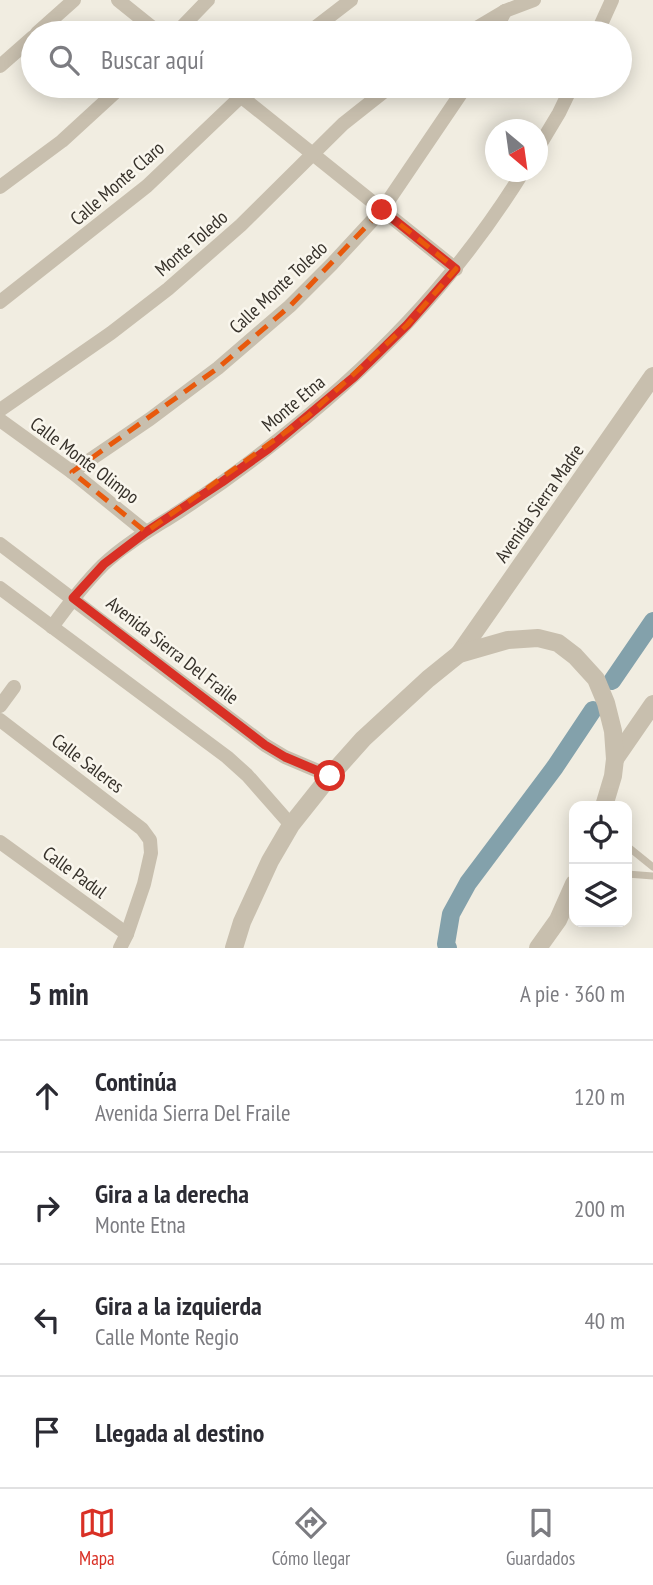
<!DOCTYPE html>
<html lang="es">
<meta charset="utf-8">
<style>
:root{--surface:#fff;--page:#f7f7f7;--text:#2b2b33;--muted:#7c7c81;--line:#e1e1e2;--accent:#d93025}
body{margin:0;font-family:"PT Sans Narrow",sans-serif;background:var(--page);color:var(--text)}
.controls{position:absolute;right:21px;bottom:21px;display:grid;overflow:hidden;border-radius:14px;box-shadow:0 4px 18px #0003}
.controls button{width:63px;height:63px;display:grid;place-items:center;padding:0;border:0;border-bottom:2px solid var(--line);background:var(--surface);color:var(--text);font:35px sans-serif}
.compass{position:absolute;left:485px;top:119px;width:63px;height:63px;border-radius:50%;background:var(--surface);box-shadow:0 4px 18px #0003;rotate:151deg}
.stop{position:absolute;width:21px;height:21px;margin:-16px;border:5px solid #d93025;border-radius:50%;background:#fff}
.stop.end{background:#d93025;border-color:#fff;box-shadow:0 2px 7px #0008}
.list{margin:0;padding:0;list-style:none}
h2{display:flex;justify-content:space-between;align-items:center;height:91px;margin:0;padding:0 28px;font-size:30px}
h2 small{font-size:23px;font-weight:400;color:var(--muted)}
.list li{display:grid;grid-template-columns:46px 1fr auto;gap:21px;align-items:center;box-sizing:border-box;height:112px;padding:0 28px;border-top:2px solid var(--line)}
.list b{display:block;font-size:26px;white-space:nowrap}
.list p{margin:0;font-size:23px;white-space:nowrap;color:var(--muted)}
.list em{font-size:23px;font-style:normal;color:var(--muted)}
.icon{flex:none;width:38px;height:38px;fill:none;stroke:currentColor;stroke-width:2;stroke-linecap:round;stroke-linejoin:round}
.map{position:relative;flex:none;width:653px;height:948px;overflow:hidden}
.search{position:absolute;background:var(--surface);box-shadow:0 4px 18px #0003;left:21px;right:21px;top:21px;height:77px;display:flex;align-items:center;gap:18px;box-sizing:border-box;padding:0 24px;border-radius:38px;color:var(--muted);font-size:26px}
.sheet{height:539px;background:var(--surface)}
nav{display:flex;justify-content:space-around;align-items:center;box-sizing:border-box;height:98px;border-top:2px solid var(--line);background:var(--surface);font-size:19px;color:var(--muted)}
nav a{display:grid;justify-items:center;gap:4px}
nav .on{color:var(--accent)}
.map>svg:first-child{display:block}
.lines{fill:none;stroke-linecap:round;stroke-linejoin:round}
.canal{stroke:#83a1ab;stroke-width:18}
.service{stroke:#c8bfae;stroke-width:7}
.minor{stroke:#c8bfae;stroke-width:14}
.tertiary{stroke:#c8bfae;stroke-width:18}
.route{stroke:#d93025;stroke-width:9}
.marked{fill:none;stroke:#e8590c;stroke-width:5;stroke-dasharray:14 9;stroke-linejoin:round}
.labels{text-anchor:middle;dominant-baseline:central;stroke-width:5;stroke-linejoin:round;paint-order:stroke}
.street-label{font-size:19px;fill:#37322b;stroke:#f9f6ed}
</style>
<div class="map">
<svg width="653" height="948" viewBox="0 0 653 948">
<rect width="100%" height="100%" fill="#f1ede1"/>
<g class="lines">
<!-- canal -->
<g class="canal">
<polyline points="612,681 653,621"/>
<polyline points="448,948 446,944 451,914 468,883 555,767 593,710"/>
</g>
<!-- service -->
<g class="service">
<polyline points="627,846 653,867"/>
<polyline points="627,874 653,876"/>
</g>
<!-- minor -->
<g class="minor">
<polyline points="118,0 159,33"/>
<polyline points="37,33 74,0"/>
<polyline points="176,33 208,0"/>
<polyline points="308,33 351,0"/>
<polyline points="468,33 505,11 534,0"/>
<polyline points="494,33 505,11"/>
<polyline points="597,33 612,0"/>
<polyline points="0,66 33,37"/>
<polyline points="228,86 456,269"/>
<polyline points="538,148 559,113 572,86"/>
<polyline points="0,187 62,141 122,86"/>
<polyline points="0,302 147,186 252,86"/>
<polyline points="0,410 111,333 168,289 241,225 343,124 391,86"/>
<polyline points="0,420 72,472 146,532"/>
<polyline points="72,472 150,419 218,368 290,306 332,264 382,210 466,86"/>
<polyline points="0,544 265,745 285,757 330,776"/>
<polyline points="0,588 227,757 247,775 291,825"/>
<path d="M52,627C68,605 84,584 103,565C125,544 152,529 177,513C208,493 239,471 268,448C371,368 454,283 523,172"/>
<polyline points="0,706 14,687"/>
<polyline points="0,720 142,829 150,840 151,853 144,884 127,934 120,948"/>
<polyline points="0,842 127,934"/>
</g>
<!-- tertiary -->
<g class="tertiary">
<polyline points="459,654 653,376"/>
<polyline points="615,759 653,704"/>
<polyline points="234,948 242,922 270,861 291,825 330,776 363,739 428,679 459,654 508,640 538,638 558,643 575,656 596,679 606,703 613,731 615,759 613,776 604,806"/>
<polyline points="538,948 558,920 574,884"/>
</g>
</g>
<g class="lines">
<!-- route -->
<polyline class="route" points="330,776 285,757 265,745 73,598 104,564 146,532 222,482 268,449 354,377 407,325 456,269 382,210"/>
</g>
<!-- marked area -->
<path class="marked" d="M382,210L456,269L407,325L308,416L146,532L72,472L218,368L290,306Z"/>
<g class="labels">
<!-- street labels -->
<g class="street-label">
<text transform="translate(117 183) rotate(-41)">Calle Monte Claro</text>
<text transform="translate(191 243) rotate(-41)">Monte Toledo</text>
<text transform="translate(278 287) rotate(-43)">Calle Monte Toledo</text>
<text transform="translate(293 403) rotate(-40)">Monte Etna</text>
<text transform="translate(85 460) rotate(37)">Calle Monte Olimpo</text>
<text transform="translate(539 503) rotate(-55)">Avenida Sierra Madre</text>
<text transform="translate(173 650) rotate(38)">Avenida Sierra Del Fraile</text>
<text transform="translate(88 763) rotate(37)">Calle Saleres</text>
<text transform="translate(75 872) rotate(36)">Calle Padul</text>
</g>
</g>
</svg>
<div class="controls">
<button><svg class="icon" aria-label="locate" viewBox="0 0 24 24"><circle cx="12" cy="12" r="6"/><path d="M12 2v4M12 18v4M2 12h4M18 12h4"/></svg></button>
<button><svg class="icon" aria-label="layers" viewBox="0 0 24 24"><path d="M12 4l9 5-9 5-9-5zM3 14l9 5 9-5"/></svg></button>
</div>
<svg class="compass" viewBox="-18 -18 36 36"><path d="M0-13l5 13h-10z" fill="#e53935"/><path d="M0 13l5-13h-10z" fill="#7c7c81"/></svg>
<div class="stop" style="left:330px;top:776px"></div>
<div class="stop end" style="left:382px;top:210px"></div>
<div class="search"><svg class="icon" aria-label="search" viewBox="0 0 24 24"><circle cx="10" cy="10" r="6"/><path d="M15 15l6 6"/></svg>Buscar aquí</div>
</div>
<section class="sheet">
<h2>5 min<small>A pie · 360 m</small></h2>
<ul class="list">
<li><svg class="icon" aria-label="ahead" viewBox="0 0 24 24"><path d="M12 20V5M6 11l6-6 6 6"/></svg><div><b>Continúa</b><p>Avenida Sierra Del Fraile</p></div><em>120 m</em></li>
<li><svg class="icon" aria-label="right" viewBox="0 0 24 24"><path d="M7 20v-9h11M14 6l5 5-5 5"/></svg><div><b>Gira a la derecha</b><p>Monte Etna</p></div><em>200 m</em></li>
<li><svg class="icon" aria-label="left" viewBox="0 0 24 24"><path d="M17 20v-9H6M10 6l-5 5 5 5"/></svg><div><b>Gira a la izquierda</b><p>Calle Monte Regio</p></div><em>40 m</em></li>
<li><svg class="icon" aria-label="arrive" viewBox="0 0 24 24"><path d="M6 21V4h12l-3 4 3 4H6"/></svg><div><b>Llegada al destino</b></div></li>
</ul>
</section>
<nav>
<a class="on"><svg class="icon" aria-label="map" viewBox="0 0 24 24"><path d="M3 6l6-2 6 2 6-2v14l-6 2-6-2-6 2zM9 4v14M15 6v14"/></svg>Mapa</a>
<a><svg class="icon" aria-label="directions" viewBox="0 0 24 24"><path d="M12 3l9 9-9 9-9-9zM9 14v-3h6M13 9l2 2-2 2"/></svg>Cómo llegar</a>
<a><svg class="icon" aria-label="saved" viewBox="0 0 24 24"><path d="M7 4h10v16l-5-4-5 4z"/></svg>Guardados</a>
</nav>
